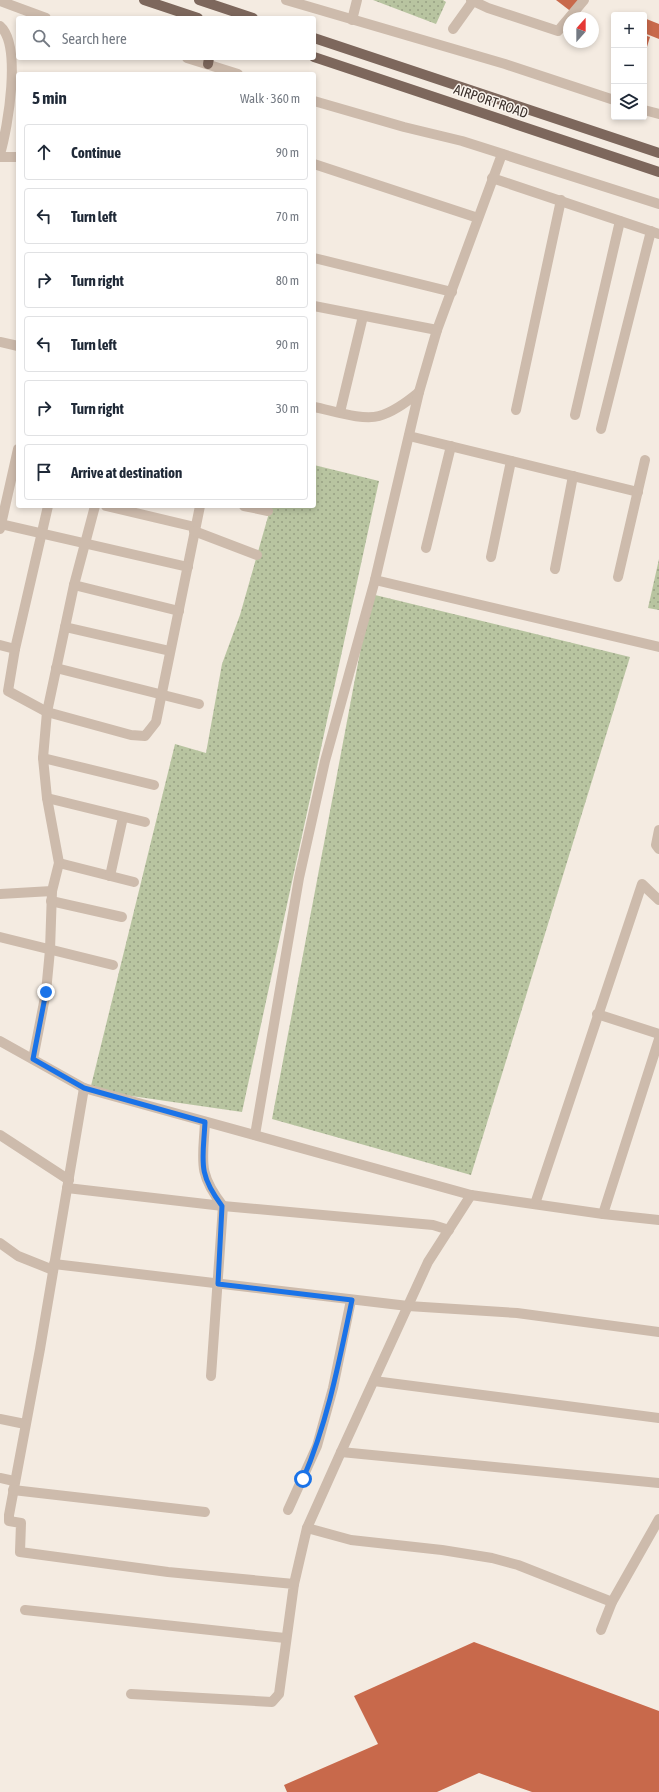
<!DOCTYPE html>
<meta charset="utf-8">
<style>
:root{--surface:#fff;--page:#f6f6f7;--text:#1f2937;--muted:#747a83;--line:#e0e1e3}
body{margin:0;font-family:"Asap Condensed",sans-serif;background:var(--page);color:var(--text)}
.controls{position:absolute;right:12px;top:12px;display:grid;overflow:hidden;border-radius:4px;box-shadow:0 2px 6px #0003}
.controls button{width:36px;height:36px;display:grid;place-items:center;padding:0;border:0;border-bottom:1px solid var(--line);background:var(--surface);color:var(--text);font:20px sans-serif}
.compass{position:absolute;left:563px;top:12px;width:36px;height:36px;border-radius:50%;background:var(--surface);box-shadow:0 2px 6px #0003;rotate:21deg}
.stop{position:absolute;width:12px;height:12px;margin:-9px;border:3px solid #1a73e8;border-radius:50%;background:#fff}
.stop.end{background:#1a73e8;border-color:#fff;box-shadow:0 1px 4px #0008}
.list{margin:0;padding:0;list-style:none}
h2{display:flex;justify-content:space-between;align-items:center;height:52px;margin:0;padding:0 16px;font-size:17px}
h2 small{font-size:13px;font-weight:400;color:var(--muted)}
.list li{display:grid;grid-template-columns:26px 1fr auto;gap:12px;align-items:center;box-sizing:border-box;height:56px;margin:0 8px 8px;padding:0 8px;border:1px solid var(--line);border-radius:4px}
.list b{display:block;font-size:15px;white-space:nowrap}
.list em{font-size:13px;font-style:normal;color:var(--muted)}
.icon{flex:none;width:22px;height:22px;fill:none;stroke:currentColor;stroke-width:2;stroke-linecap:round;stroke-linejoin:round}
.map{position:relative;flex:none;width:659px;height:1792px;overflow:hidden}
.search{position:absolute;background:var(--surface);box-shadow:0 2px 6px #0003;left:16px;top:16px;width:300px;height:44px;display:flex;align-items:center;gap:10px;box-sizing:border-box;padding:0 14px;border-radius:4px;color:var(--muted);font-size:15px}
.panel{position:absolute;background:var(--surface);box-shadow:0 2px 6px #0003;left:16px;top:72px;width:300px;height:436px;border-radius:4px}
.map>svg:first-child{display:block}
.green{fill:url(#green-dots)}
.building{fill:#c8694b}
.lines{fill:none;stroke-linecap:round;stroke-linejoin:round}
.minor{stroke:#cdbbac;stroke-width:10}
.major{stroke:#7d675c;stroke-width:10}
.route{stroke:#1a73e8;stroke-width:5}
.labels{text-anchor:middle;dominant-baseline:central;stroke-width:3;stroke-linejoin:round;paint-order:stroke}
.street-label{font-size:14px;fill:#3b302b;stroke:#fbf5ee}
</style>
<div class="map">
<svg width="659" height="1792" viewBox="0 0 659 1792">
<defs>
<pattern id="green-dots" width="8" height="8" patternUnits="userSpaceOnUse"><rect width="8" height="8" fill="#b8c4a0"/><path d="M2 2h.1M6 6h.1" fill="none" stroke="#97a083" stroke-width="1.8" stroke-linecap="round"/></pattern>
</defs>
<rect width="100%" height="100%" fill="#f4ebe1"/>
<!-- green -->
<g class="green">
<polygon points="373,0 443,0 446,2 436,24"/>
<polygon points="314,465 379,481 242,1112 90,1090 175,744 206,753 222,664 240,615 271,506 314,506"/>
<polygon points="659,559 659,610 648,608"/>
<polygon points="371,594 630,657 471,1175 272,1119"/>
</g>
<!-- building -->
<g class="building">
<polygon points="556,0 583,0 573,13"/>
<polygon points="644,18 659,24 659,39 644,33"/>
<polygon points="644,35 650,37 646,50 644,50"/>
<polygon points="474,1642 659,1711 659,1792 532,1792 479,1773 437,1792 287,1792 284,1785 378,1744 354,1696"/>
</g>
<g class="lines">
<!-- minor -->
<g class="minor">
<polyline points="286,0 505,64 614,100"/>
<polyline points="471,0 488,8 558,31 584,0"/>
<polyline points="0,1 46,18"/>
<polyline points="352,20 357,0"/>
<path d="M0,26C22,45 8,127 0,154"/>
<polyline points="453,29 473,1"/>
<polyline points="187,58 238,74"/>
<polyline points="314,101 404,127 462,141 659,204"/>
<polyline points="644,110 659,114"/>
<polyline points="0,157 18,157"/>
<polyline points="314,164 478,218"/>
<polyline points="492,178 659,234"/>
<polyline points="314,258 452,292"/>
<polyline points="314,306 437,330"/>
<polyline points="0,342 18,346"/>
<path d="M314,407C331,410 362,421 379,416C394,412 407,402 419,392"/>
<polyline points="516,410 561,200"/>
<polyline points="340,412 363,316"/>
<polyline points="575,415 620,221"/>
<polyline points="601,429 651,231"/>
<polyline points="409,436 638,492"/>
<polyline points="48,506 15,649 8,691 47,712 131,735 145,736 156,722 200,506"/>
<polyline points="106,506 195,527"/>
<polyline points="244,506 268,511"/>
<polyline points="1,524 188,567"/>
<polyline points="0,529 18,449"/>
<polyline points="194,531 257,555"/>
<polyline points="426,548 451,446"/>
<polyline points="491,557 511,461"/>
<polyline points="555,569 573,476"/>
<polyline points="618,577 645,460"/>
<polyline points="375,580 659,647"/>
<polyline points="74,585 179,611"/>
<polyline points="65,627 170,651"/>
<polyline points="0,645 15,649"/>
<polyline points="56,668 199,704"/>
<polyline points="43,758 154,785"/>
<polyline points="47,798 145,822"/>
<polyline points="659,830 656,845 659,849"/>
<polyline points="59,863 134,882"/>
<polyline points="110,876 123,817"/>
<polyline points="0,894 52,891 59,863 47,798 43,758 47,712 74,585 95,506"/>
<polyline points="51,901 122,917"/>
<polyline points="0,937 113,965"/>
<polyline points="597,1014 659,1034"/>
<polyline points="0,1041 84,1088 471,1195 603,1214 659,1220"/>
<polyline points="33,1059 46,992 50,950 52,891"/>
<polyline points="84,1088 40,1349 9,1515 9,1521 21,1523 20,1552 168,1572 294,1584 279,1694 272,1702 131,1694"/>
<path d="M205,1122C203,1161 197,1173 223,1206L211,1376"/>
<polyline points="0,1135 69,1180"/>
<polyline points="255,1135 299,878 325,761 375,580 419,392 437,330 502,154"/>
<polyline points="67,1188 223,1206 433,1225 449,1230"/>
<polyline points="535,1204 642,884 659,900"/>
<polyline points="603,1214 659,1039"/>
<polyline points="0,1243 18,1256 53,1270"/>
<polyline points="54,1264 408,1306 517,1313 659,1332"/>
<polyline points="374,1381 659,1418"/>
<polyline points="0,1419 25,1424"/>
<polyline points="341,1452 659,1483"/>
<polyline points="0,1478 14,1481"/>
<polyline points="13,1490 205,1512"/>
<polyline points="288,1510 317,1446 333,1388 351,1300"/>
<polyline points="307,1528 351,1540 442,1550 492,1558 518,1565 612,1602"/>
<polyline points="294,1584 307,1528 341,1452 428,1262 471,1195"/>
<polyline points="25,1610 285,1638"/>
<polyline points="601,1630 612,1602 659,1519"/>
</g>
<!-- major -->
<g class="major">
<polyline points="144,0 198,18"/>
<polyline points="199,0 253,18"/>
<polyline points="314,38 659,153"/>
<polyline points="314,57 659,172"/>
<polyline points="208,64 209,58"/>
</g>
</g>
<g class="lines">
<!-- route -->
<path class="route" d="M46,992L33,1059L84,1088L205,1122C203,1161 197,1173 222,1206L218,1284L352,1300C339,1362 328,1421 303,1479"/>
</g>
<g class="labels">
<!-- street labels -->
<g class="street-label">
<text transform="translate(491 101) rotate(19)">AIRPORT ROAD</text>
</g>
</g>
</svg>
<div class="controls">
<button>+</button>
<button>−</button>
<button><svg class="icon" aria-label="layers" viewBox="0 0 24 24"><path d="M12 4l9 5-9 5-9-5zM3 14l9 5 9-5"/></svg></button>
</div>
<svg class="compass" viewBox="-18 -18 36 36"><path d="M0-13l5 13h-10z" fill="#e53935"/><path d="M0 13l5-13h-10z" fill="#747a83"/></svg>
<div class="stop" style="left:303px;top:1479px"></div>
<div class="stop end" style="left:46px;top:992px"></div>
<div class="search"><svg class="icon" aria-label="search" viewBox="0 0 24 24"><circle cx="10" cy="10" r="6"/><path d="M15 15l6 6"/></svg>Search here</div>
<section class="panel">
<h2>5 min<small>Walk · 360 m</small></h2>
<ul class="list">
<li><svg class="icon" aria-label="ahead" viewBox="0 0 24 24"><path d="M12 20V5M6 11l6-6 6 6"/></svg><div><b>Continue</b></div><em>90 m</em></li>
<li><svg class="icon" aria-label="left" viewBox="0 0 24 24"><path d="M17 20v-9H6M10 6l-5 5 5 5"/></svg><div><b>Turn left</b></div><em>70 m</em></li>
<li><svg class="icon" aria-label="right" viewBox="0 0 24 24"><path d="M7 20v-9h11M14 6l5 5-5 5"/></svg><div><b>Turn right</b></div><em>80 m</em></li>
<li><svg class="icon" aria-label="left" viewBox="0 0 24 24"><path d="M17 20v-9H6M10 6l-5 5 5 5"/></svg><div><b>Turn left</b></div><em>90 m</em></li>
<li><svg class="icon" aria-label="right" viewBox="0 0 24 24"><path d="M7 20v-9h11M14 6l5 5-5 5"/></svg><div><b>Turn right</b></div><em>30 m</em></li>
<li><svg class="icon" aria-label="arrive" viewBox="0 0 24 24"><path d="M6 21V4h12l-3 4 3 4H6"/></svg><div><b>Arrive at destination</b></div></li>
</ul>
</section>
</div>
